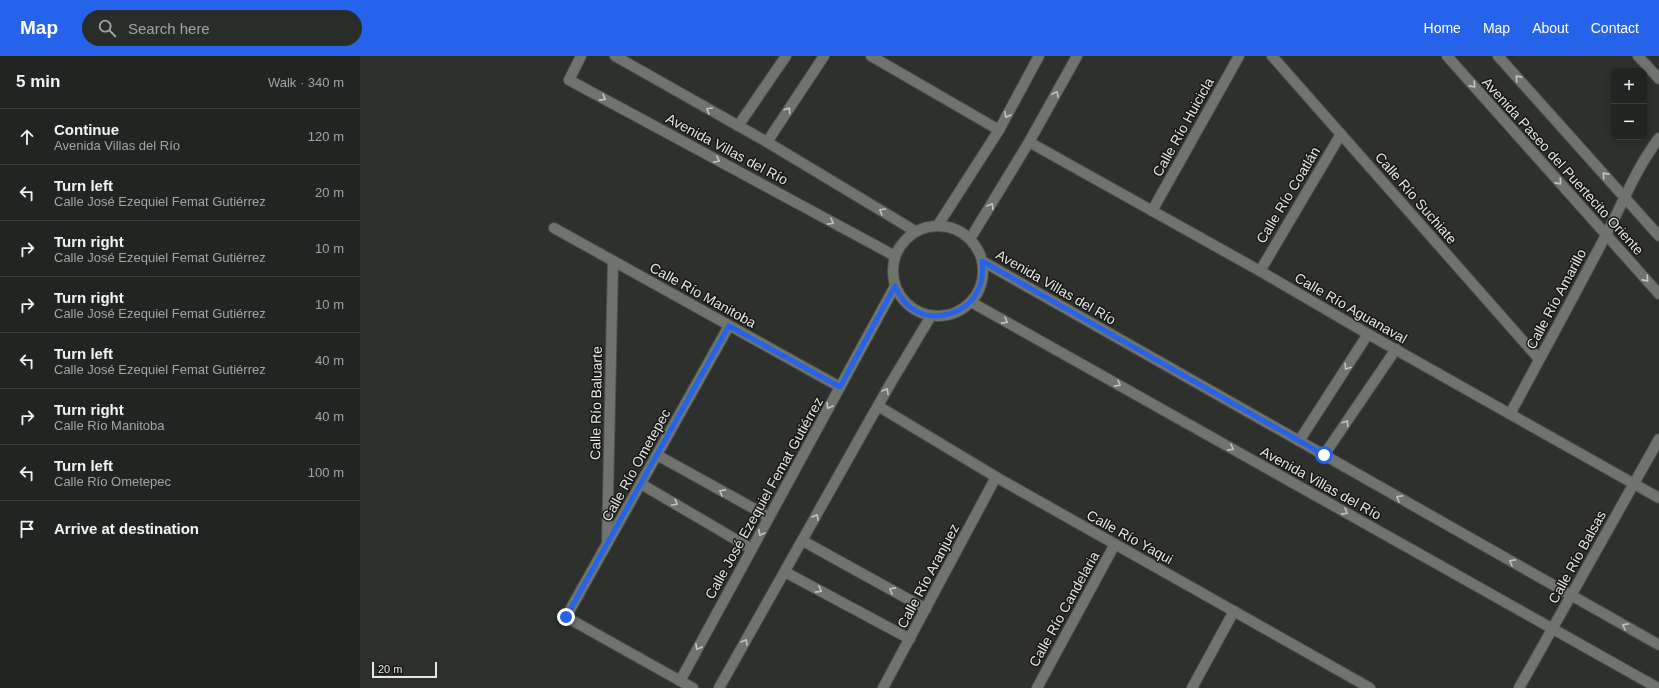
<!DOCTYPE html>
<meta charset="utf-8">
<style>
:root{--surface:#222422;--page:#2a2c2a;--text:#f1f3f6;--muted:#a2a4a5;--line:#3f4140;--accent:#2563eb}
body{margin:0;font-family:Helvetica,sans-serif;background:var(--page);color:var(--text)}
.controls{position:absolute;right:12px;top:12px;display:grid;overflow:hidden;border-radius:8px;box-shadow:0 2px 10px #0003}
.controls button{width:36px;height:36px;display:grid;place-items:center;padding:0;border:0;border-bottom:1px solid var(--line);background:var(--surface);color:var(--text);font:20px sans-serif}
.scale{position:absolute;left:12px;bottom:10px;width:65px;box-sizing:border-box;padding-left:4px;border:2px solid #e5e7e5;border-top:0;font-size:11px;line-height:14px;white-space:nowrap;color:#e5e7e5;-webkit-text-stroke:3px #171816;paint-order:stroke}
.stop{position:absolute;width:12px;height:12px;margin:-9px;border:3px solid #2563eb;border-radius:50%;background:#fff}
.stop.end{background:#2563eb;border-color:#fff;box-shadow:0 1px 4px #0008}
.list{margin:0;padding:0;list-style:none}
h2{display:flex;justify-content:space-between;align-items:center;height:52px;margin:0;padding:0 16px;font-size:17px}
h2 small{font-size:13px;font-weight:400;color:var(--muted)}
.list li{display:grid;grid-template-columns:26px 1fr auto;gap:12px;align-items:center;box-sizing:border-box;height:56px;padding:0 16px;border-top:1px solid var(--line)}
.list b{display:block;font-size:15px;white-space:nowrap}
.list p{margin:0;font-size:13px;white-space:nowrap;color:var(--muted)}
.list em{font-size:13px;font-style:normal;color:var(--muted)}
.icon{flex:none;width:22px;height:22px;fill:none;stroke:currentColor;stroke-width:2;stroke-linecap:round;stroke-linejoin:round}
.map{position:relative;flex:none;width:1299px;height:632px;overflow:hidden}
header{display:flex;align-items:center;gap:24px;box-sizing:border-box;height:56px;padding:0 20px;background:var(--accent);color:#fff}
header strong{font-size:19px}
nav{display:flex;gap:22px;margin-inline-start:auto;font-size:14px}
.search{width:280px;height:36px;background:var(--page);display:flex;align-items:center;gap:10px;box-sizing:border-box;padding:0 14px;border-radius:22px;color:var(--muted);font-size:15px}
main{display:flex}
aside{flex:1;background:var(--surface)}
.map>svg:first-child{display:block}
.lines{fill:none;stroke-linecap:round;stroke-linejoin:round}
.street-casing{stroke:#4c4e4b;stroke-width:12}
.secondary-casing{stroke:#4c4e4b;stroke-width:12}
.street{stroke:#70746f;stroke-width:10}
.secondary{stroke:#70746f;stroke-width:10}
.oneway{stroke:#c2c4c2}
.route{stroke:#2563eb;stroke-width:5}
.labels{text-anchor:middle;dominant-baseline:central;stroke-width:3;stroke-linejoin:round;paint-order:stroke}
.street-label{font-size:14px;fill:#e5e7e5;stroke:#171816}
</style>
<header>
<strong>Map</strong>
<div class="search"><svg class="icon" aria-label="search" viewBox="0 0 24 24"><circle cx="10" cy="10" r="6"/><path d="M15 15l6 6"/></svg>Search here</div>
<nav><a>Home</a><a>Map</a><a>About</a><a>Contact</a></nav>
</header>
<main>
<aside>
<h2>5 min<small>Walk · 340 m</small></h2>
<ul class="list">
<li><svg class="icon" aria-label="ahead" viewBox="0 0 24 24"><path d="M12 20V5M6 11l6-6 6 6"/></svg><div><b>Continue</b><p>Avenida Villas del Río</p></div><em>120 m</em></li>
<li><svg class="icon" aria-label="left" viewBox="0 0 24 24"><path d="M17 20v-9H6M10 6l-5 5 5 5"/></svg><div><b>Turn left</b><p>Calle José Ezequiel Femat Gutiérrez</p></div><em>20 m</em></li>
<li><svg class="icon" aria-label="right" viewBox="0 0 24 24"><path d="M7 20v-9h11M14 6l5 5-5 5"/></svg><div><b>Turn right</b><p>Calle José Ezequiel Femat Gutiérrez</p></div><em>10 m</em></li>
<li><svg class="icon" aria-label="right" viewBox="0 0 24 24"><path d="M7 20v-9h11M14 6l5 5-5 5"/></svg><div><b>Turn right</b><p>Calle José Ezequiel Femat Gutiérrez</p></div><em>10 m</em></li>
<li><svg class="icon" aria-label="left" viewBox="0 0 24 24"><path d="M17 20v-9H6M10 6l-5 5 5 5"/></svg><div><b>Turn left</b><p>Calle José Ezequiel Femat Gutiérrez</p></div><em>40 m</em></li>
<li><svg class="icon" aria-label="right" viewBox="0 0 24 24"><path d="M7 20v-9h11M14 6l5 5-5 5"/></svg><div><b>Turn right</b><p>Calle Río Manitoba</p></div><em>40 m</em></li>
<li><svg class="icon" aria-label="left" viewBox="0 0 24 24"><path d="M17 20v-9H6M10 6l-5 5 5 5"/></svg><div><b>Turn left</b><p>Calle Río Ometepec</p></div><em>100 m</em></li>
<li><svg class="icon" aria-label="arrive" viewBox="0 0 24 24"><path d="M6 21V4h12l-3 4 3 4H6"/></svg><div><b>Arrive at destination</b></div></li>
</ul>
</aside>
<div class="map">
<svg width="1299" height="632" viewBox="0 0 1299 632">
<rect width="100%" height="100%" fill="#2d302d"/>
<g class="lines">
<defs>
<g id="street">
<polyline points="511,0 639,74"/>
<polyline points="912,0 1179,303"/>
<polyline points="1087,0 1299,238"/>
<polyline points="1138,0 1299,180"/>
<polyline points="1278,0 1299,23"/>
<polyline points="209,24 221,0"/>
<polyline points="378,70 426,0"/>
<polyline points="407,86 464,0"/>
<polyline points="669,86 900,215 1008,278 1299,442"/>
<polyline points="792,155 879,0"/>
<polyline points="194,172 480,331"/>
<polyline points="900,215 981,78"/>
<polyline points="518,350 636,421 1010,632"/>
<path d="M1150,358C1182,299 1214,240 1245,181C1263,147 1276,112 1299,82"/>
<polyline points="939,385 1008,278"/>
<polyline points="297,399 409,461"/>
<polyline points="964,399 1036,293"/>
<polyline points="281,428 392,493"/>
<polyline points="443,485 566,553"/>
<polyline points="247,487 253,205"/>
<polyline points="425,516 550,583"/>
<polyline points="333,632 206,561 369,270"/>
<polyline points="523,632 636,421"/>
<polyline points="677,632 755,488"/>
<polyline points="832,632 874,555"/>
<polyline points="1159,632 1299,383"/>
</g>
<g id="secondary">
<polyline points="255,0 407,86 555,175"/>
<polyline points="209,24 535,200"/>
<polyline points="578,169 639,74 679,0"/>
<circle cx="578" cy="215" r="45"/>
<polyline points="610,183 669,86 717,0"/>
<polyline points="622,205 1299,589"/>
<polyline points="611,246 1298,632"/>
<polyline points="320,625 535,230"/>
<polyline points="359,632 529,330 571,260"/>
</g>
</defs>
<!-- street casing -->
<use href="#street" class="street-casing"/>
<!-- secondary casing -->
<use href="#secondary" class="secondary-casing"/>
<!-- street -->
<use href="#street" class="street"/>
<!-- secondary -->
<use href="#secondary" class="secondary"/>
</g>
<!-- one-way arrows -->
<defs><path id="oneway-chevron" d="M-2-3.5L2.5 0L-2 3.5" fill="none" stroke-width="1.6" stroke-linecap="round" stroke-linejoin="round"/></defs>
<g class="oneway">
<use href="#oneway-chevron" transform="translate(1158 22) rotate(-132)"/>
<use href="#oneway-chevron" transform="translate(1113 29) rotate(48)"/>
<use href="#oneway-chevron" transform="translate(696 38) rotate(-61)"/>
<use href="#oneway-chevron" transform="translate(243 42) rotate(28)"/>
<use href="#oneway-chevron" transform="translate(349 54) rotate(-150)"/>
<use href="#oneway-chevron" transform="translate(428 54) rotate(-57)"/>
<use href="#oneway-chevron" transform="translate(647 59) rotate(119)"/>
<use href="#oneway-chevron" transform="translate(357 104) rotate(28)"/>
<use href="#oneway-chevron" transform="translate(1245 119) rotate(-132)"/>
<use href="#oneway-chevron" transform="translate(1199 126) rotate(48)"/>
<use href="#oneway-chevron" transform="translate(631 150) rotate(-59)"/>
<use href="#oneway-chevron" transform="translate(522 155) rotate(-149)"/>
<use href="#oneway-chevron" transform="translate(471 166) rotate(28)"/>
<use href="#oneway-chevron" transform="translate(1286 223) rotate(48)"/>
<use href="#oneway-chevron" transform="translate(645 265) rotate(29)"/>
<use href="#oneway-chevron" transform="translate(987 311) rotate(123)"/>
<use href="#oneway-chevron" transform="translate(758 328) rotate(29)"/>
<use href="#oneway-chevron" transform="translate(526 335) rotate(-60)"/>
<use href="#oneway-chevron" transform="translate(469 350) rotate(119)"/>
<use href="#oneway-chevron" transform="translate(986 367) rotate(-56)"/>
<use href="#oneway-chevron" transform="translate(871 392) rotate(29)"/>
<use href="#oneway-chevron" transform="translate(362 436) rotate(-151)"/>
<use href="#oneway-chevron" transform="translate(1039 442) rotate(-151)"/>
<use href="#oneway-chevron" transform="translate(315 447) rotate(31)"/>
<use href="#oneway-chevron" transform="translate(985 456) rotate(29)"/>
<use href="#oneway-chevron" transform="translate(456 461) rotate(-61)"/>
<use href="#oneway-chevron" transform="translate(401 477) rotate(119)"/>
<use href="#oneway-chevron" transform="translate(1152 506) rotate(-151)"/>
<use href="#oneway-chevron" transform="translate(459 534) rotate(28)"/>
<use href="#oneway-chevron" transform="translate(532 534) rotate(-151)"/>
<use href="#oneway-chevron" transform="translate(1265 570) rotate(-151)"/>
<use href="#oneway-chevron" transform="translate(385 586) rotate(-60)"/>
<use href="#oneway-chevron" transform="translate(338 591) rotate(119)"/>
</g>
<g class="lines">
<!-- route -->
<path class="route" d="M206,561L369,270L480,331L535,230C539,238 543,246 551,252C574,268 608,258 619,232C623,223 623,214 622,205L964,399"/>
</g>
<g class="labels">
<!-- street labels -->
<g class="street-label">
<text transform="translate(823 71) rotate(-61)">Calle Río Huicicla</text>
<text transform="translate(367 93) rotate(28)">Avenida Villas del Río</text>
<text transform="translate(1203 110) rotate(48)">Avenida Paseo del Puertecito Oriente</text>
<text transform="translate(928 139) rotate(-59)">Calle Río Coatlán</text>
<text transform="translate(1056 142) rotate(49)">Calle Río Suchiate</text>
<text transform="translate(696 231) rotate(30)">Avenida Villas del Río</text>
<text transform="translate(343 239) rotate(29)">Calle Río Manitoba</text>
<text transform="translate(1196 243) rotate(-62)">Calle Río Amarillo</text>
<text transform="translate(991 252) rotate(30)">Calle Río Aguanaval</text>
<text transform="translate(236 347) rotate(-89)">Calle Río Baluarte</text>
<text transform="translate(276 409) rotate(-61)">Calle Río Ometepec</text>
<text transform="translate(961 427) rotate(29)">Avenida Villas del Río</text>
<text transform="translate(404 442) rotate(-61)">Calle José Ezequiel Femat Gutiérrez</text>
<text transform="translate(770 481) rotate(29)">Calle Río Yaqui</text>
<text transform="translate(1217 501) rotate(-61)">Calle Río Balsas</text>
<text transform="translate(568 520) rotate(-62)">Calle Río Aranjuez</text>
<text transform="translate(704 553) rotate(-61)">Calle Río Candelaria</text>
</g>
</g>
</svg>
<div class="controls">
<button>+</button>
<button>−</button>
</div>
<div class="scale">20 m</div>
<div class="stop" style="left:964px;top:399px"></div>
<div class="stop end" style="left:206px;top:561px"></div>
</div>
</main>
